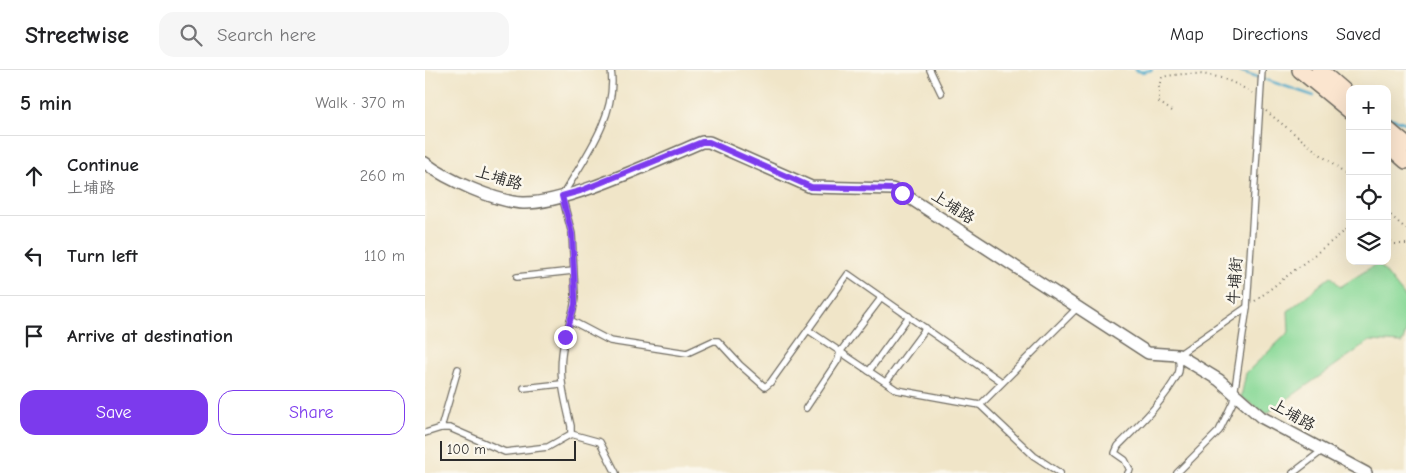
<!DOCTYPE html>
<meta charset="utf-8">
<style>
:root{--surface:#fff;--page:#f6f6f6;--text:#202124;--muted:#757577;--line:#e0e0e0;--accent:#7c3aed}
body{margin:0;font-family:"Comic Neue","LXGW WenKai TC",sans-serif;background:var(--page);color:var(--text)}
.controls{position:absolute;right:15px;top:15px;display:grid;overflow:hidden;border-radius:10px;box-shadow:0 5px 20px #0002}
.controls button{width:45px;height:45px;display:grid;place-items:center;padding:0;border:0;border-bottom:1px solid var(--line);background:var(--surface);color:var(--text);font:25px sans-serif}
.scale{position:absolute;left:15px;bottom:12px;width:136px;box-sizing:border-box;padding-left:5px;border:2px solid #2b2b2b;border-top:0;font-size:14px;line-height:18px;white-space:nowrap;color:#2b2b2b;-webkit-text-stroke:4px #fbf7ec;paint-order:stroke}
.stop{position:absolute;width:15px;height:15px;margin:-11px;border:4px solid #7c3aed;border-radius:50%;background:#fff}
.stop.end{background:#7c3aed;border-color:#fff;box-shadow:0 1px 5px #0008}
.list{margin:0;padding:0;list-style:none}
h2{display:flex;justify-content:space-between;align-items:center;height:65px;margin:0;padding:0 20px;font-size:21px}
h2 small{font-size:16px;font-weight:400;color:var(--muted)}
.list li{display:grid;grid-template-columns:32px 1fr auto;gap:15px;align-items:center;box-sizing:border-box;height:80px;padding:0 20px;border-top:1px solid var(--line)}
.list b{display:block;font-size:19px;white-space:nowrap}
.list p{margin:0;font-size:16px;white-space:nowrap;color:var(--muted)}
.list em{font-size:16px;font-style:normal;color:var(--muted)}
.actions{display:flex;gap:10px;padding:15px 20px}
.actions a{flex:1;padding:11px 0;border:1px solid var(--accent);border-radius:15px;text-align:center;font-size:18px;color:var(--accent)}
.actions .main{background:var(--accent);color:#fff}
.icon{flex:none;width:28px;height:28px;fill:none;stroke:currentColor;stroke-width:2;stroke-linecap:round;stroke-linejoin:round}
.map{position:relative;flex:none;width:981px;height:403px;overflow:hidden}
header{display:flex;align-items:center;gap:30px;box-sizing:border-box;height:70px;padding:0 25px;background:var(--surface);border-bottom:1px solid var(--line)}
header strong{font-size:24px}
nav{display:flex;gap:28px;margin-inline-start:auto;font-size:18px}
.search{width:350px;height:45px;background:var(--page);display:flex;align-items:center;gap:12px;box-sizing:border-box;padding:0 18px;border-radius:15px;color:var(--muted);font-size:19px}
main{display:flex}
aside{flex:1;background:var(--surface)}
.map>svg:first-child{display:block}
.green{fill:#8ad998;stroke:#5a8262}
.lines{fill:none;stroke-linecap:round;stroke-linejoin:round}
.stream{stroke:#4ba8c9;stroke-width:2.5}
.lane-casing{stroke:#706c62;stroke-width:8}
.street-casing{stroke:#706c62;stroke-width:14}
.secondary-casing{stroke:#706c62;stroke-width:18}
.path{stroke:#706c62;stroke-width:2;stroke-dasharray:1 4;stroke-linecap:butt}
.lane{stroke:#fff;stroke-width:5.5}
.street{stroke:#fff;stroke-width:11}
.secondary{stroke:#fbe5cf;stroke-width:15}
.route{stroke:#7c3aed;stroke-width:6}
.labels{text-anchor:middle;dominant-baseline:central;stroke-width:5;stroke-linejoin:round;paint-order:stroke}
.street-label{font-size:16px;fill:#2b2b2b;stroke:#fbf7ec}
</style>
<header>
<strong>Streetwise</strong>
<div class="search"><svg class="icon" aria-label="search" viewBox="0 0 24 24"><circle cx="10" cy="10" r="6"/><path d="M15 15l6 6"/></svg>Search here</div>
<nav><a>Map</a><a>Directions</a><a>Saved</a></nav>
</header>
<main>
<aside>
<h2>5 min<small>Walk · 370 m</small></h2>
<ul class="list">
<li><svg class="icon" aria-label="ahead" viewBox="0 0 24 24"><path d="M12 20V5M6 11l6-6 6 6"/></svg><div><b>Continue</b><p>上埔路</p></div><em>260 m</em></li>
<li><svg class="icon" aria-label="left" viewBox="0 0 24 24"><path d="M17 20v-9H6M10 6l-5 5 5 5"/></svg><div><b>Turn left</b></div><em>110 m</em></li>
<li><svg class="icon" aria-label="arrive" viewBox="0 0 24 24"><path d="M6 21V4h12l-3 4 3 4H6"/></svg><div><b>Arrive at destination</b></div></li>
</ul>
<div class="actions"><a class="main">Save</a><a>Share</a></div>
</aside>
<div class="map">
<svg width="981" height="403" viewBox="0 0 981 403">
<rect width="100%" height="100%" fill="#fbf7ec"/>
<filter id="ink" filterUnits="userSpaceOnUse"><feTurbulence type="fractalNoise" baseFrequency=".02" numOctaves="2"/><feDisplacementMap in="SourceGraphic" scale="10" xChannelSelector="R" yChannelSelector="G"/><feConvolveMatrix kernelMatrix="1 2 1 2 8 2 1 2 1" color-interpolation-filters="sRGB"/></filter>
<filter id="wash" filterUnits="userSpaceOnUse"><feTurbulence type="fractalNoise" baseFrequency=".0096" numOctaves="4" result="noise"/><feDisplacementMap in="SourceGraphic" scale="20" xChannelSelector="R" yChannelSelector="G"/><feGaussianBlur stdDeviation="1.12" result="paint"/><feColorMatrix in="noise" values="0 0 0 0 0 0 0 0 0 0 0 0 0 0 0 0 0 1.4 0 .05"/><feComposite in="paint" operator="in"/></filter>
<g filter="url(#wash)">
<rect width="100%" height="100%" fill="#f0e5c8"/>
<!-- green -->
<polygon class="green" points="953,193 981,228 981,262 977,273 945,271 841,344 816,327 821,303 864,262 863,241 906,206 915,217"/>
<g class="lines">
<!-- stream -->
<g class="stream">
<polyline points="710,0 717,2 727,0"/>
<polyline points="812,0 889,26"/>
<polyline points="962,47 981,53"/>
</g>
</g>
</g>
<g filter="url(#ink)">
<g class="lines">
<defs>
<g id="lane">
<polyline points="505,0 516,23"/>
<polyline points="92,207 148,201"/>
<polyline points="145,250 185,271 262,283 288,271 293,271 315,295 340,317 345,313 423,204 577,312"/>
<polyline points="383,260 472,320 555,335 609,386 635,403"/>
<polyline points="444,301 484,246"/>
<polyline points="461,312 501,258"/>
<polyline points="99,318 136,314"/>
<polyline points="555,335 652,238"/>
<polyline points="381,338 413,290 415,282 457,227"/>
<polyline points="16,358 33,299"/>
<path d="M0,363L16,358H25L80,382L123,377L146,364V356C138,322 132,302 140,267C144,252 150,240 150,225L147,164L137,126C159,89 193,45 186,0"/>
<polyline points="146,364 175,372 191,403"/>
<path d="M703,403L705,400L700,390L690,383L693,376C714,355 739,331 753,304C756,298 754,292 753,285L822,237"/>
<polyline points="752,403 794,361 808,332 822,237 837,0"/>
<polyline points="868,403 898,380"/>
</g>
<path id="street" d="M0,93C21,109 71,132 98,133C143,134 232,90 277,72H284L386,117L467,119L477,123L723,283L753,285L794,310L836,347L941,403"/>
<g id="secondary">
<polyline points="875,0 925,41"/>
<polyline points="894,0 925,27"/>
<polyline points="962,59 981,75"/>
<polyline points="962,74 981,91"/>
</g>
</defs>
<!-- lane casing -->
<use href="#lane" class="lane-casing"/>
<!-- street casing -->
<use href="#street" class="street-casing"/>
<!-- secondary casing -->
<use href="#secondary" class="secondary-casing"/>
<!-- path -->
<g class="path">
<path d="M747,41L734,32V16L737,7C773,0 797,4 827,23"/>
<polyline points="841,41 925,108"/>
<polyline points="962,142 981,159"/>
<polyline points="962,168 970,174 981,174"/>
<polyline points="830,231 925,157"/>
</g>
<!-- lane -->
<use href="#lane" class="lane"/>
<!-- street -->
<use href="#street" class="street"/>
<!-- secondary -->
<use href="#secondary" class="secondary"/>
</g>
</g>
<g class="lines" filter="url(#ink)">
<!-- route -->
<polyline class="route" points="140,267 150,234 150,225 147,164 137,126 155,121 277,72 284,72 386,117 468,119 477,123"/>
</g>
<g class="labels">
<!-- street labels -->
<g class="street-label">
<text transform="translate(74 108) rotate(17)">上埔路</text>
<text transform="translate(528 137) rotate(33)">上埔路</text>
<text transform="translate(810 211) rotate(-86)">牛埔街</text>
<text transform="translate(868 345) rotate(30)">上埔路</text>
</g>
</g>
</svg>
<div class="controls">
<button>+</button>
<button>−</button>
<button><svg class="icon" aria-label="locate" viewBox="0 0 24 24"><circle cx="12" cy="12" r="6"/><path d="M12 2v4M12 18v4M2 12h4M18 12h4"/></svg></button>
<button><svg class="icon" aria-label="layers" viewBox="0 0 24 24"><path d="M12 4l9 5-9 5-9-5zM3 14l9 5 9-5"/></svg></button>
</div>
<div class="scale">100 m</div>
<div class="stop" style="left:477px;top:123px"></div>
<div class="stop end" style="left:140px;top:267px"></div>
</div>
</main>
